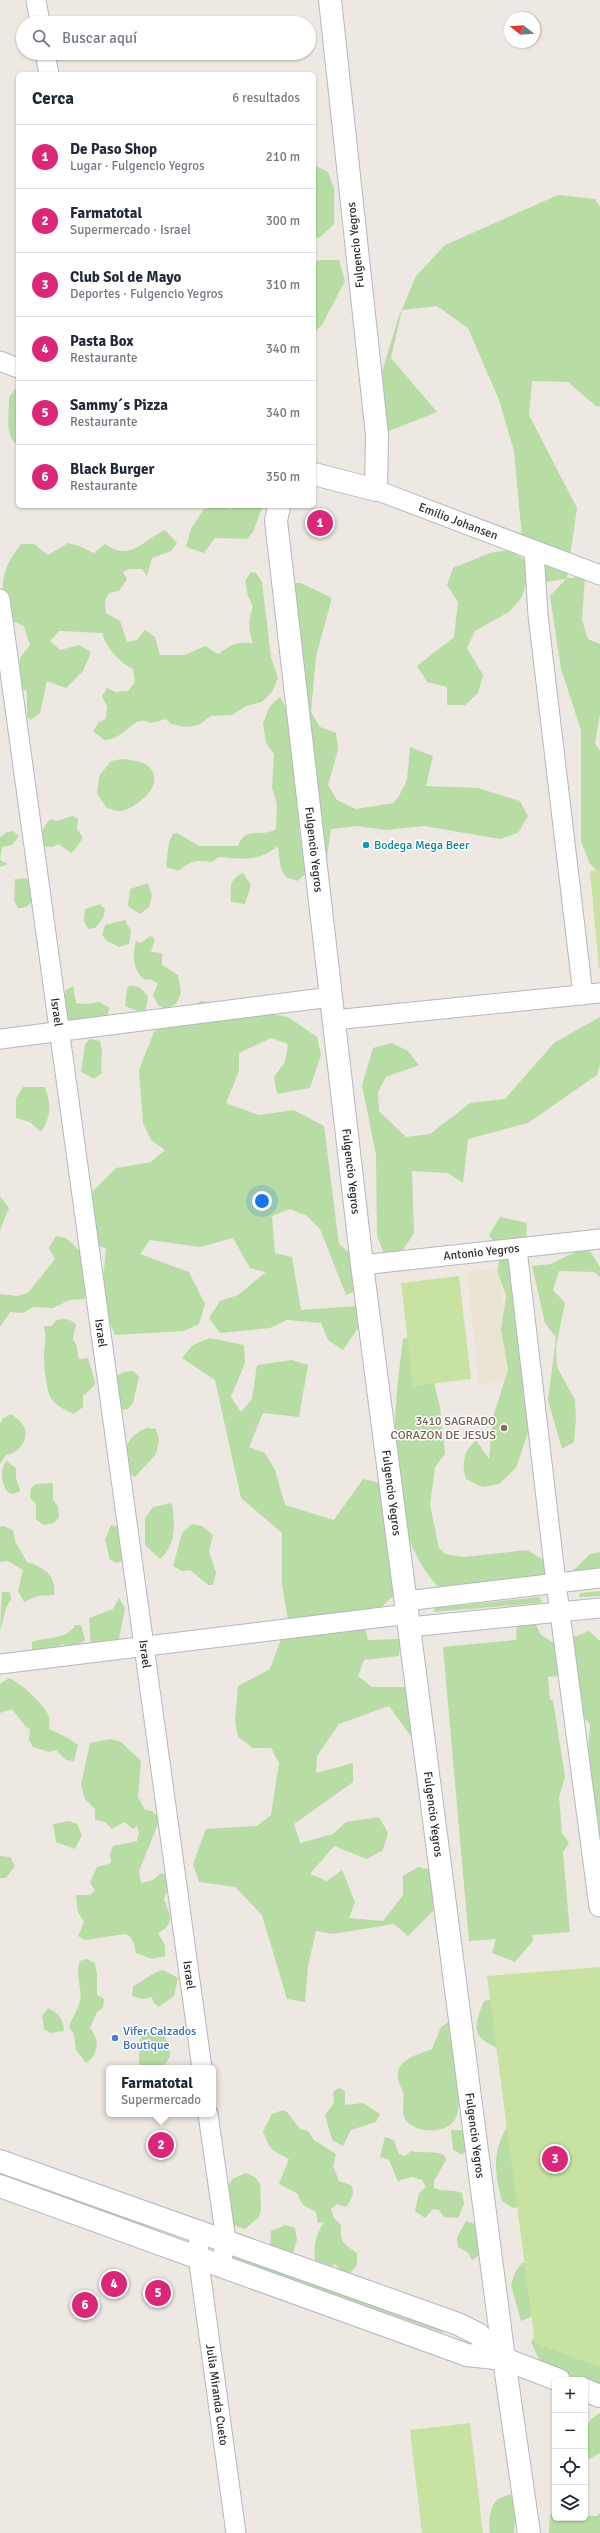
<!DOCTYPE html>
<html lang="es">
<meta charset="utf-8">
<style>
:root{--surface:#fff;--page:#f2f2f3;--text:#1f2937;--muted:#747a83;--line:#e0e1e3;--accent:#db2777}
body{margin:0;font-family:Signika,sans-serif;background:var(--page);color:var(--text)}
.controls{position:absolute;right:12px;bottom:12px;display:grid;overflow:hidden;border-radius:6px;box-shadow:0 1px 3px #0004}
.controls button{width:36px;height:36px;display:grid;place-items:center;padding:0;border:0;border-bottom:1px solid var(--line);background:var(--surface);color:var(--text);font:20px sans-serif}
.compass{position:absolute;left:504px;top:12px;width:36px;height:36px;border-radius:50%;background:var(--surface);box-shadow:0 1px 3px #0004;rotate:287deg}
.you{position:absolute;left:262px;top:1201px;width:14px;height:14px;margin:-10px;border:3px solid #fff;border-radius:50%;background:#1a73e8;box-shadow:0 0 0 6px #1a73e833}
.badge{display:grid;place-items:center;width:26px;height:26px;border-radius:50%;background:var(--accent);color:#fff;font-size:13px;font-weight:700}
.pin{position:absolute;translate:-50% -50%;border:2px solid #fff;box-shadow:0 1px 4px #0006}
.popup{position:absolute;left:106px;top:2065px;width:110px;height:52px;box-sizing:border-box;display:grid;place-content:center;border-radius:6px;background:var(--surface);filter:drop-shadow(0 1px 3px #0005);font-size:13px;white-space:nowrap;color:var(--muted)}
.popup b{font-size:15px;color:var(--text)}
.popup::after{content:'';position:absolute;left:50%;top:100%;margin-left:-8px;border:8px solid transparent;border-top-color:var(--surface)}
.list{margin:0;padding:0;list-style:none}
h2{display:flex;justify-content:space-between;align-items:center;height:52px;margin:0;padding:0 16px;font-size:17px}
h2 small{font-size:13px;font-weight:400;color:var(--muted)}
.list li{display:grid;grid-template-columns:26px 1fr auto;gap:12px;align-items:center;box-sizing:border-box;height:64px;padding:0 16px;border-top:1px solid var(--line)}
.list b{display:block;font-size:15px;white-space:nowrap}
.list p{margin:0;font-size:13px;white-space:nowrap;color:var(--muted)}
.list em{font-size:13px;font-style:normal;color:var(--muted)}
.icon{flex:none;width:22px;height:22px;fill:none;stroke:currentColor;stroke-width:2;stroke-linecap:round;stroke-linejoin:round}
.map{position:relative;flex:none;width:600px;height:2533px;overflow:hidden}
.search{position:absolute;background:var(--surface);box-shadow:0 1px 3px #0004;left:16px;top:16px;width:300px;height:44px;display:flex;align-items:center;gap:10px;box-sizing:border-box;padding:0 14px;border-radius:22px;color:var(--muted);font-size:15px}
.panel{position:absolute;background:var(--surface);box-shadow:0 1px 3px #0004;left:16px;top:72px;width:300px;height:436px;border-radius:6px}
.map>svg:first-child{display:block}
.education{fill:#ece4d3}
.green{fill:#b8dda4}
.pitch{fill:#c8e3a1}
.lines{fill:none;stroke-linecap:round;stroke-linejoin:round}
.street-casing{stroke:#b5b7bf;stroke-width:21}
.secondary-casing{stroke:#b5b7bf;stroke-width:24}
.street{stroke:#fff;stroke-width:19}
.secondary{stroke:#fff;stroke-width:22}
.culture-dot{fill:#0f9aa8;stroke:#fff;stroke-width:1.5}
.education-dot{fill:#8d6e63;stroke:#fff;stroke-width:1.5}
.shop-dot{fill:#3f7fe0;stroke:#fff;stroke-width:1.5}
.labels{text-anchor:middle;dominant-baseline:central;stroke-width:3;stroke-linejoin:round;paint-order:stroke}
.street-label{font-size:12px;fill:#2d2d2d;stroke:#fff}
.culture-label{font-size:12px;fill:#0d838f;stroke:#fff;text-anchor:start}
.education-label{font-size:12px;fill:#785e54;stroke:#fff;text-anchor:end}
.shop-label{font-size:12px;fill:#366cbe;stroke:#fff;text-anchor:start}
</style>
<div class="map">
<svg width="600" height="2533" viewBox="0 0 600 2533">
<rect width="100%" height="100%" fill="#ede8e1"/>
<!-- education -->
<polygon class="education" points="500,1268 511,1381 479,1384 467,1272"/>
<!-- green -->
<g class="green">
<polygon points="314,165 328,172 334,188 334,224 319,238 314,237"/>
<polygon points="558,195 595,199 600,207 600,406 597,407 568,382 532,381 529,415 577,508 567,578 585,577 582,620 588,639 600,644 600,714 595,743 600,751 600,873 590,864 581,841 581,730 561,669 550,596 566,579 537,583 528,577 522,597 509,612 475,631 467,648 483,675 478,693 465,705 447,705 447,687 427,682 417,666 454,637 458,602 447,585 453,568 490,553 509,550 524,559 514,451 499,400 468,328 437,306 402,310 391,358 437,412 374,437 373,401 399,316 416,276 445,245"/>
<polygon points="320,260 339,260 345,281 322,325 314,332 314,262"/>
<path d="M18,385V446C3,435 10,412 9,397Z"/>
<polygon points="215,506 223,506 231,510 231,506 261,506 262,508 253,532 247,539 215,538 204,553 186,547 191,529 203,510"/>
<path d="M165,530L177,543L171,551L152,558L147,576L142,569H130L123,572L127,579L119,591L109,593L105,600L106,613L120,621L127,642L137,640L145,630L155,637L160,655H185L205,646L218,654C233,644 234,642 253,643C248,630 248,620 253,607L248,596L245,581L251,572L256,573L262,582L271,657L278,678L272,692L262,702L246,706L232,715L211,716L199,725L187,727L171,724L166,719L151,723C132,713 128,739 104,740L93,731L99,722L106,719L107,707L102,696L107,688L115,692L128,691L135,682L133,669C119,662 107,649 102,633L59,631L50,641L60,650L79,645L91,652L83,671L66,688L47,681L40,713L31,720L27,717V691L20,688V658L30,645L24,626L7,619C0,586 0,571 21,544H34L48,555L68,543L79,546L94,553L105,544C132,562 141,541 165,530Z"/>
<polygon points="268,558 294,583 301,583 332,598 316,656 311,712 320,727 336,733 338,750 328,785 337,800 356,809 393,803 399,796 407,780 410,747 433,756 426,786 478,788 520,801 528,816 518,833 500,839 424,826 386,830 357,826 331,829 326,866 314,851 316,762 305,682"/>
<path d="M280,697L297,727L302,813L299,828L306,874L297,881L286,877L281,869L278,848L276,847C259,862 240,859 219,857L212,862C197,860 191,860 179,871L166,867L169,842L173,834L177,833L199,846H238C245,825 262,838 276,829L277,804L272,788L274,754L266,743L263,723L270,706Z"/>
<path d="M122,759C131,760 145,761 151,769C164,786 137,807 122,811C118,812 111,809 107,808L97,794L99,776L111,761Z"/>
<path d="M73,816L78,819L77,829L83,838L72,853L58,844L53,847L43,846C41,835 41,827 51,819L56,821Z"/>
<polygon points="13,831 19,836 12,845 2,847 0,860 8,864 0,867 0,837 7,832"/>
<path d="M243,873L251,885L245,904L231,902C231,886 228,880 243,873Z"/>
<path d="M26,878C37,889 36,909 18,908L14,901L15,879Z"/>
<polygon points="148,883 152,896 149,907 140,914 128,906 130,889"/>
<polygon points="100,904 105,909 103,918 95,928 88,929 84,921 85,909"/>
<polygon points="125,920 131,931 129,944 119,947 107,941 102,935 105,925"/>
<path d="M150,936L155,939L151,952L162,953V965L178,975L181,993L176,1004L165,1009L158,1005L153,995L158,984L150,979L145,980C133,971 132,955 136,941L141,943Z"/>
<polygon points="73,986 76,1003 86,1004 99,1002 110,1008 106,1018 99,1016 67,1023 64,998 66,990"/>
<path d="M129,986C139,985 143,990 148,997L146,1009L140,1012L125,1006L127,989Z"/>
<polygon points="201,1001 288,1017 317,1037 321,1055 310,1088 277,1094 274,1077 285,1062 288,1044 271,1038 239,1053 239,1071 226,1103 259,1115 294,1110 324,1126 339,1244 352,1255 364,1288 346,1295 320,1229 307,1216 290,1209 272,1216 275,1253 292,1257 301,1310 357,1306 362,1322 343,1350 328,1340 321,1323 287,1320 270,1328 220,1333 209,1318 220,1301 238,1295 266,1272 250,1268 233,1238 200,1247 150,1240 140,1254 189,1272 205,1304 199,1324 184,1331 115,1335 101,1301 106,1248 89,1244 90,1194 116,1168 151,1162 165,1150 151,1140 143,1123 139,1070 154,1032"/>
<polygon points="600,1017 600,1065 597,1075 528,1123 468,1139 463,1183 448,1173 412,1171 414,1233 403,1250 384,1253 377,1236 376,1155 362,1085 373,1048 392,1043 408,1051 419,1065 386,1077 378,1092 379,1111 406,1137 430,1134 470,1103 505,1099 554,1043"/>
<path d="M90,1039L100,1041C104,1053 100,1061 102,1073L94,1079L81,1072L85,1044Z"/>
<path d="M23,1087H45C51,1106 52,1114 41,1132L30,1122L16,1118V1098Z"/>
<polygon points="0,1196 9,1208 0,1230"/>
<path d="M500,1217L527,1223L526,1242L534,1415L516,1468L499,1484L482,1487L466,1479C461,1463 464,1451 476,1440L489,1459L493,1417L508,1370L501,1329L506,1296L498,1273L499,1250L489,1235Z"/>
<polygon points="56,1236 66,1238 81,1252 86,1289 84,1299 70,1300 53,1308 33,1307 23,1313 10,1312 0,1327 0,1294 17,1296 28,1293 55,1259 49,1248"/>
<polygon points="587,1246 600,1267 600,1277 594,1272 559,1271 553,1290 565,1303 556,1347 557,1367 575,1400 576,1419 574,1442 562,1449 548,1400 556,1338 545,1323 532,1266 551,1264"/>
<path d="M63,1319L70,1320L76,1324L73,1339L76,1344L79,1359L88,1358L95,1382L94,1386L83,1396V1407L74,1414C65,1410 56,1406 51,1398C47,1393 43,1361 44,1354C45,1341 47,1340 44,1326H52L56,1320Z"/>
<path d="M412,1336L423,1338L440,1407L445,1454L435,1467L430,1505L439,1548L445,1554L464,1557L527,1550L552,1565V1575L439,1588C380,1524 393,1417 403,1339Z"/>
<polygon points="210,1338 244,1345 245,1363 231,1397 241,1412 252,1399 257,1365 292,1360 308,1365 299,1417 263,1413 249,1447 265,1453 275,1470 285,1505 334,1520 363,1479 380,1483 404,1586 364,1623 368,1640 401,1639 399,1656 364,1660 358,1676 372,1687 407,1687 419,1720 410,1735 389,1706 339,1724 317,1756 316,1773 353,1763 353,1782 294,1824 300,1843 333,1834 346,1822 379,1817 388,1833 383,1850 367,1859 334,1846 310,1874 327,1881 342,1870 355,1902 349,1918 383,1921 403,1895 403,1876 418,1867 436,1871 437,1907 408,1936 394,1924 333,1934 316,1931 308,1966 305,2002 287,1999 262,1915 235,1887 199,1882 193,1864 206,1829 257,1826 271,1815 279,1763 271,1748 253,1748 238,1737 235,1720 238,1686 270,1669 288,1620 282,1585 282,1533 241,1498 215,1380 182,1358 193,1345"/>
<polygon points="133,1371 139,1377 133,1403 128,1409 119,1410 115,1377 124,1372"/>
<path d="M11,1414C15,1417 20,1420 23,1425C31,1438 19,1454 6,1455L0,1464V1424L2,1419Z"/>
<path d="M147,1428L156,1429L159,1440L156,1454L135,1477L125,1471C121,1452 127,1435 147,1428Z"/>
<path d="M6,1461L16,1468V1478L21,1493L20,1491L13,1494L7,1492C1,1481 0,1472 6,1461Z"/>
<polygon points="53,1483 53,1500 58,1506 59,1518 53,1523 43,1525 36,1519 36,1504 30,1498 31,1488 36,1484"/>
<path d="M172,1503C175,1524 177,1543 160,1559L145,1545V1518L153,1507Z"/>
<polygon points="192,1524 202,1526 213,1535 209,1551 216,1573 213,1585 208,1585 190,1570 182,1571 173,1566 182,1533"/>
<polygon points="111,1525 119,1527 127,1559 117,1563 110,1560 105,1540"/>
<path d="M3,1526L13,1530L15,1541L27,1562C44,1567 57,1576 54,1595L38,1596L24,1602L18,1591L23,1570L8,1561L0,1562V1527Z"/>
<polygon points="600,1552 600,1580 575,1578 574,1570 590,1554"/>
<polygon points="600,1591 600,1596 579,1597 580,1593"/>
<path d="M2,1592H10L11,1600C3,1609 5,1620 0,1630Z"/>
<polygon points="539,1597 542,1601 540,1603 433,1612 435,1608"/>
<polygon points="119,1598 125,1608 119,1639 109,1651 91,1646 89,1618 113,1609"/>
<polygon points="533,1619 541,1635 556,1644 589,1631 600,1641 600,1870 583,1833 590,1724 567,1699 559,1676 548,1677 550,1700 553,1700 565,1777 559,1797 562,1833 569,1843 563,1852 570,1932 532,1935 533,1941 515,1962 492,1953 496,1939 469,1941 443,1647 516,1640 517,1623"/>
<path d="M75,1625H81L85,1640L74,1648L62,1644L53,1650L32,1656V1642C47,1636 66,1641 75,1625Z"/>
<path d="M9,1678C21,1683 45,1705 49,1717C50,1720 49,1726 49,1729L68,1738L78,1745L74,1761L66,1760L56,1750L49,1752L33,1747L29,1740L30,1729L26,1727L12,1709L0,1713V1684Z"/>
<path d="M110,1739L121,1742L141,1761L138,1797L145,1810L152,1811L160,1819L139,1871L141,1883L153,1880L161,1873L168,1876V1888L164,1899C169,1914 177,1923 158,1933L165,1945V1956L152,1959L136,1953C134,1945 134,1937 125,1934L85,1940L78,1936L84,1922L78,1912L76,1895H90L95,1891L90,1882L97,1867L111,1863L110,1854L113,1846L137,1841L139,1834L137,1826L133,1829L124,1822L112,1829L105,1822L95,1820V1809L85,1799L81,1785L90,1743Z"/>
<polygon points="68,1821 77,1824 82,1835 75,1849 56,1842 53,1824"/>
<polygon points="0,1856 10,1857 15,1866 6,1878 0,1878"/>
<path d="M86,1959L95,1963L97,1973V1995L104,1999L103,2008L97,2012L90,2028C100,2040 99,2054 86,2063L76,2050L74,2034L69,2027C72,2017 79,2008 80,2001C83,1987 74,1976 80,1961Z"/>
<path d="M163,1970L178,1978L174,1996L159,2007L153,2002L152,1997L142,1999L132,1996L133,1986C144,1981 151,1973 163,1970Z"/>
<path d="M488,2000L494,2001L498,2048C470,2037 474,2026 484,2001Z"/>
<path d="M48,2008C59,2013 63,2019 64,2031L50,2033L44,2029L42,2016Z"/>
<path d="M450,2021C453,2047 464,2091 457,2115C451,2135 415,2135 405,2119C401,2112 405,2099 403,2092C402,2089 400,2086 399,2083C392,2060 417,2055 432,2049L441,2027Z"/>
<path d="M153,2031L164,2035L169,2045L170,2057L162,2068H141C137,2060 141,2053 138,2044L143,2033Z"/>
<polygon points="339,2088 345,2091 345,2105 363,2103 380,2114 376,2122 351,2130 343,2146 332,2140 325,2115 334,2103 333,2092"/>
<path d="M283,2110L287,2112L300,2129L308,2131L314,2140L336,2154L333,2166L339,2181L351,2185C356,2193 351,2200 346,2207L337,2204L331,2209L334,2218L341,2225C340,2243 343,2243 357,2253V2265L347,2277L335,2264L330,2268H317C312,2250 314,2238 324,2222L318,2223L316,2212C305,2205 302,2208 298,2194L279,2184L289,2159C271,2149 271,2152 263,2131L272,2114Z"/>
<path d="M513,2118L524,2206L513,2208L502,2201C493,2169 492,2147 513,2118Z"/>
<polygon points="451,2130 470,2130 475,2139 462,2155 453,2150"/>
<path d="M385,2137L394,2140L399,2154L405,2156L411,2151C423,2154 434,2150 444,2155L446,2160L434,2181V2188C444,2192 452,2189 462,2193L464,2204L458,2218L444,2217L439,2210L433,2209L425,2218L415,2211L419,2193L426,2187L422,2180L412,2177L398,2181L389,2160L380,2157Z"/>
<polygon points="0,2173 151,2226 151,2229 0,2176"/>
<polygon points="246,2173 255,2177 260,2184 261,2209 259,2217 245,2229 227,2223 226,2190 232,2179"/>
<polygon points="466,2221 478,2225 486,2251 472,2260 468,2253 458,2247 457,2238"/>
<polygon points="285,2225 295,2228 297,2240 292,2256 270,2253 271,2231"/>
<polygon points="228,2254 443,2330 443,2333 227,2257"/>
<polygon points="531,2262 534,2306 531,2317 521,2321 511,2285 515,2273 522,2263"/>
<polygon points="541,2326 600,2328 600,2391 585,2380 566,2380 543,2368 531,2342"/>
<path d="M600,2413V2453L589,2459L585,2457C585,2437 580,2424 600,2413Z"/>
<path d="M510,2494L516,2506L514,2533H490C488,2525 490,2504 498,2499C501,2497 507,2496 510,2494Z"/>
<polygon points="554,2508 555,2518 585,2518 585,2516 597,2516 600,2513 600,2533 549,2533 550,2516"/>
</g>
<!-- pitch -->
<g class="pitch">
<polygon points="600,870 600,969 599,969 590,871"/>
<polygon points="459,1276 471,1379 413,1386 401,1283"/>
<polygon points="600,1967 600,2367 535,2343 487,1976"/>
<polygon points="470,2423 483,2533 422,2533 410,2430"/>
</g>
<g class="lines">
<defs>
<g id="street">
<polyline points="36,0 40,23"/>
<polyline points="45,53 49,74"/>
<polyline points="0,361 18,368"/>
<path id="s1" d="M376,490L600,575"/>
<polyline points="534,551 538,615 583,995"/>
<path id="s2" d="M0,599L202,2068"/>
<polyline points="334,1020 600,993"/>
<polyline points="0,1039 331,997"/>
<polyline points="517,1249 556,1583 599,1907"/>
<path id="s3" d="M362,1265L600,1239"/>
<polyline points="406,1601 600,1578"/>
<polyline points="409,1627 600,1608"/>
<polyline points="0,1664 408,1614"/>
<polyline points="208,2114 226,2240 221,2264"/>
<path id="s4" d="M199,2230L198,2256L236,2533"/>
</g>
<g id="secondary">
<polyline points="314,474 376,490 377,435 330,0"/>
<path id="s5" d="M279,506L276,521L362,1265L504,2359L529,2533"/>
<polyline points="0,2161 458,2324 478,2334 504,2359"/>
<polyline points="0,2186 467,2355 504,2359 559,2380"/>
<polyline points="585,2390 600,2396"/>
</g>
</defs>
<!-- street casing -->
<use href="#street" class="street-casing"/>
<!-- secondary casing -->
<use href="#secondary" class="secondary-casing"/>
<!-- street -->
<use href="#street" class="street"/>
<!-- secondary -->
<use href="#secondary" class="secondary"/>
</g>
<!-- markers -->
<circle class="culture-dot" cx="366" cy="845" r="4"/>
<circle class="education-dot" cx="504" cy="1428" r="4"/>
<circle class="shop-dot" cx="115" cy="2038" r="4"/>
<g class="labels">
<!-- street labels -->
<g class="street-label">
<text transform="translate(356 245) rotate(-96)">Fulgencio Yegros</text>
<text stroke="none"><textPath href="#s1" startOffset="88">Emilio Johansen</textPath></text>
<text stroke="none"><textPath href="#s5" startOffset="346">Fulgencio Yegros</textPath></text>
<text stroke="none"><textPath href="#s2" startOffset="417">Israel</textPath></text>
<text stroke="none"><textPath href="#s5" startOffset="670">Fulgencio Yegros</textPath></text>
<text stroke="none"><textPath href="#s3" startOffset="120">Antonio Yegros</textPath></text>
<text stroke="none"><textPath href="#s2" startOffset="741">Israel</textPath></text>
<text stroke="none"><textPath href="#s5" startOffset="994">Fulgencio Yegros</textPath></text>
<text stroke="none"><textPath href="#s2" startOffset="1065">Israel</textPath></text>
<text stroke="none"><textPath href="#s5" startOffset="1318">Fulgencio Yegros</textPath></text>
<text stroke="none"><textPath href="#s2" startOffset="1389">Israel</textPath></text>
<text stroke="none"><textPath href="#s5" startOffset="1642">Fulgencio Yegros</textPath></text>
<text stroke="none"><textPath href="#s4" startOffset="166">Julia Miranda Cueto</textPath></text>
</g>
<!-- culture labels -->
<g class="culture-label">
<text x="374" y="845">Bodega Mega Beer</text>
</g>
<!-- education labels -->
<g class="education-label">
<text x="496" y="1421">3410 SAGRADO<tspan x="496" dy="14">CORAZON DE JESUS</tspan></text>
</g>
<!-- shop labels -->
<g class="shop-label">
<text x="123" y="2031">Vifer Calzados<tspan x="123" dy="14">Boutique</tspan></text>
</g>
</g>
</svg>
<div class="controls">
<button>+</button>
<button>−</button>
<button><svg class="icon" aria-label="locate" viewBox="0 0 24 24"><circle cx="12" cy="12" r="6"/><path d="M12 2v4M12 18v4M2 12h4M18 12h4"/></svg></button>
<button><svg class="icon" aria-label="layers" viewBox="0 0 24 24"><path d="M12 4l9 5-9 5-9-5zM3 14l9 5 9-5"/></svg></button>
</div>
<svg class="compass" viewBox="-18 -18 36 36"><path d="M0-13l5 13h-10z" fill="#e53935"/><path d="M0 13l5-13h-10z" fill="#747a83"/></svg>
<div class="you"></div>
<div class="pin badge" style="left:320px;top:523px">1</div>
<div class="pin badge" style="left:161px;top:2145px">2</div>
<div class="popup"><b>Farmatotal</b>Supermercado</div>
<div class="pin badge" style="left:555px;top:2159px">3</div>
<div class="pin badge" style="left:114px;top:2284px">4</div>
<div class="pin badge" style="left:158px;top:2293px">5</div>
<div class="pin badge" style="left:85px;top:2305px">6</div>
<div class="search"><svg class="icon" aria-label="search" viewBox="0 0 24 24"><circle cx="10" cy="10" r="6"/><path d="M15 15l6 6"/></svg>Buscar aquí</div>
<section class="panel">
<h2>Cerca<small>6 resultados</small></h2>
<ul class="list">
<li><span class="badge">1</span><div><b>De Paso Shop</b><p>Lugar · Fulgencio Yegros</p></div><em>210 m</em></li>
<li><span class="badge">2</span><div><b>Farmatotal</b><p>Supermercado · Israel</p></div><em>300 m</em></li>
<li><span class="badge">3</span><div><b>Club Sol de Mayo</b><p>Deportes · Fulgencio Yegros</p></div><em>310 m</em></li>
<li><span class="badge">4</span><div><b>Pasta Box</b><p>Restaurante</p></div><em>340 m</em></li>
<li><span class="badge">5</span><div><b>Sammy´s Pizza</b><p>Restaurante</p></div><em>340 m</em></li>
<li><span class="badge">6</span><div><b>Black Burger</b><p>Restaurante</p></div><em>350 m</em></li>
</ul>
</section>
</div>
